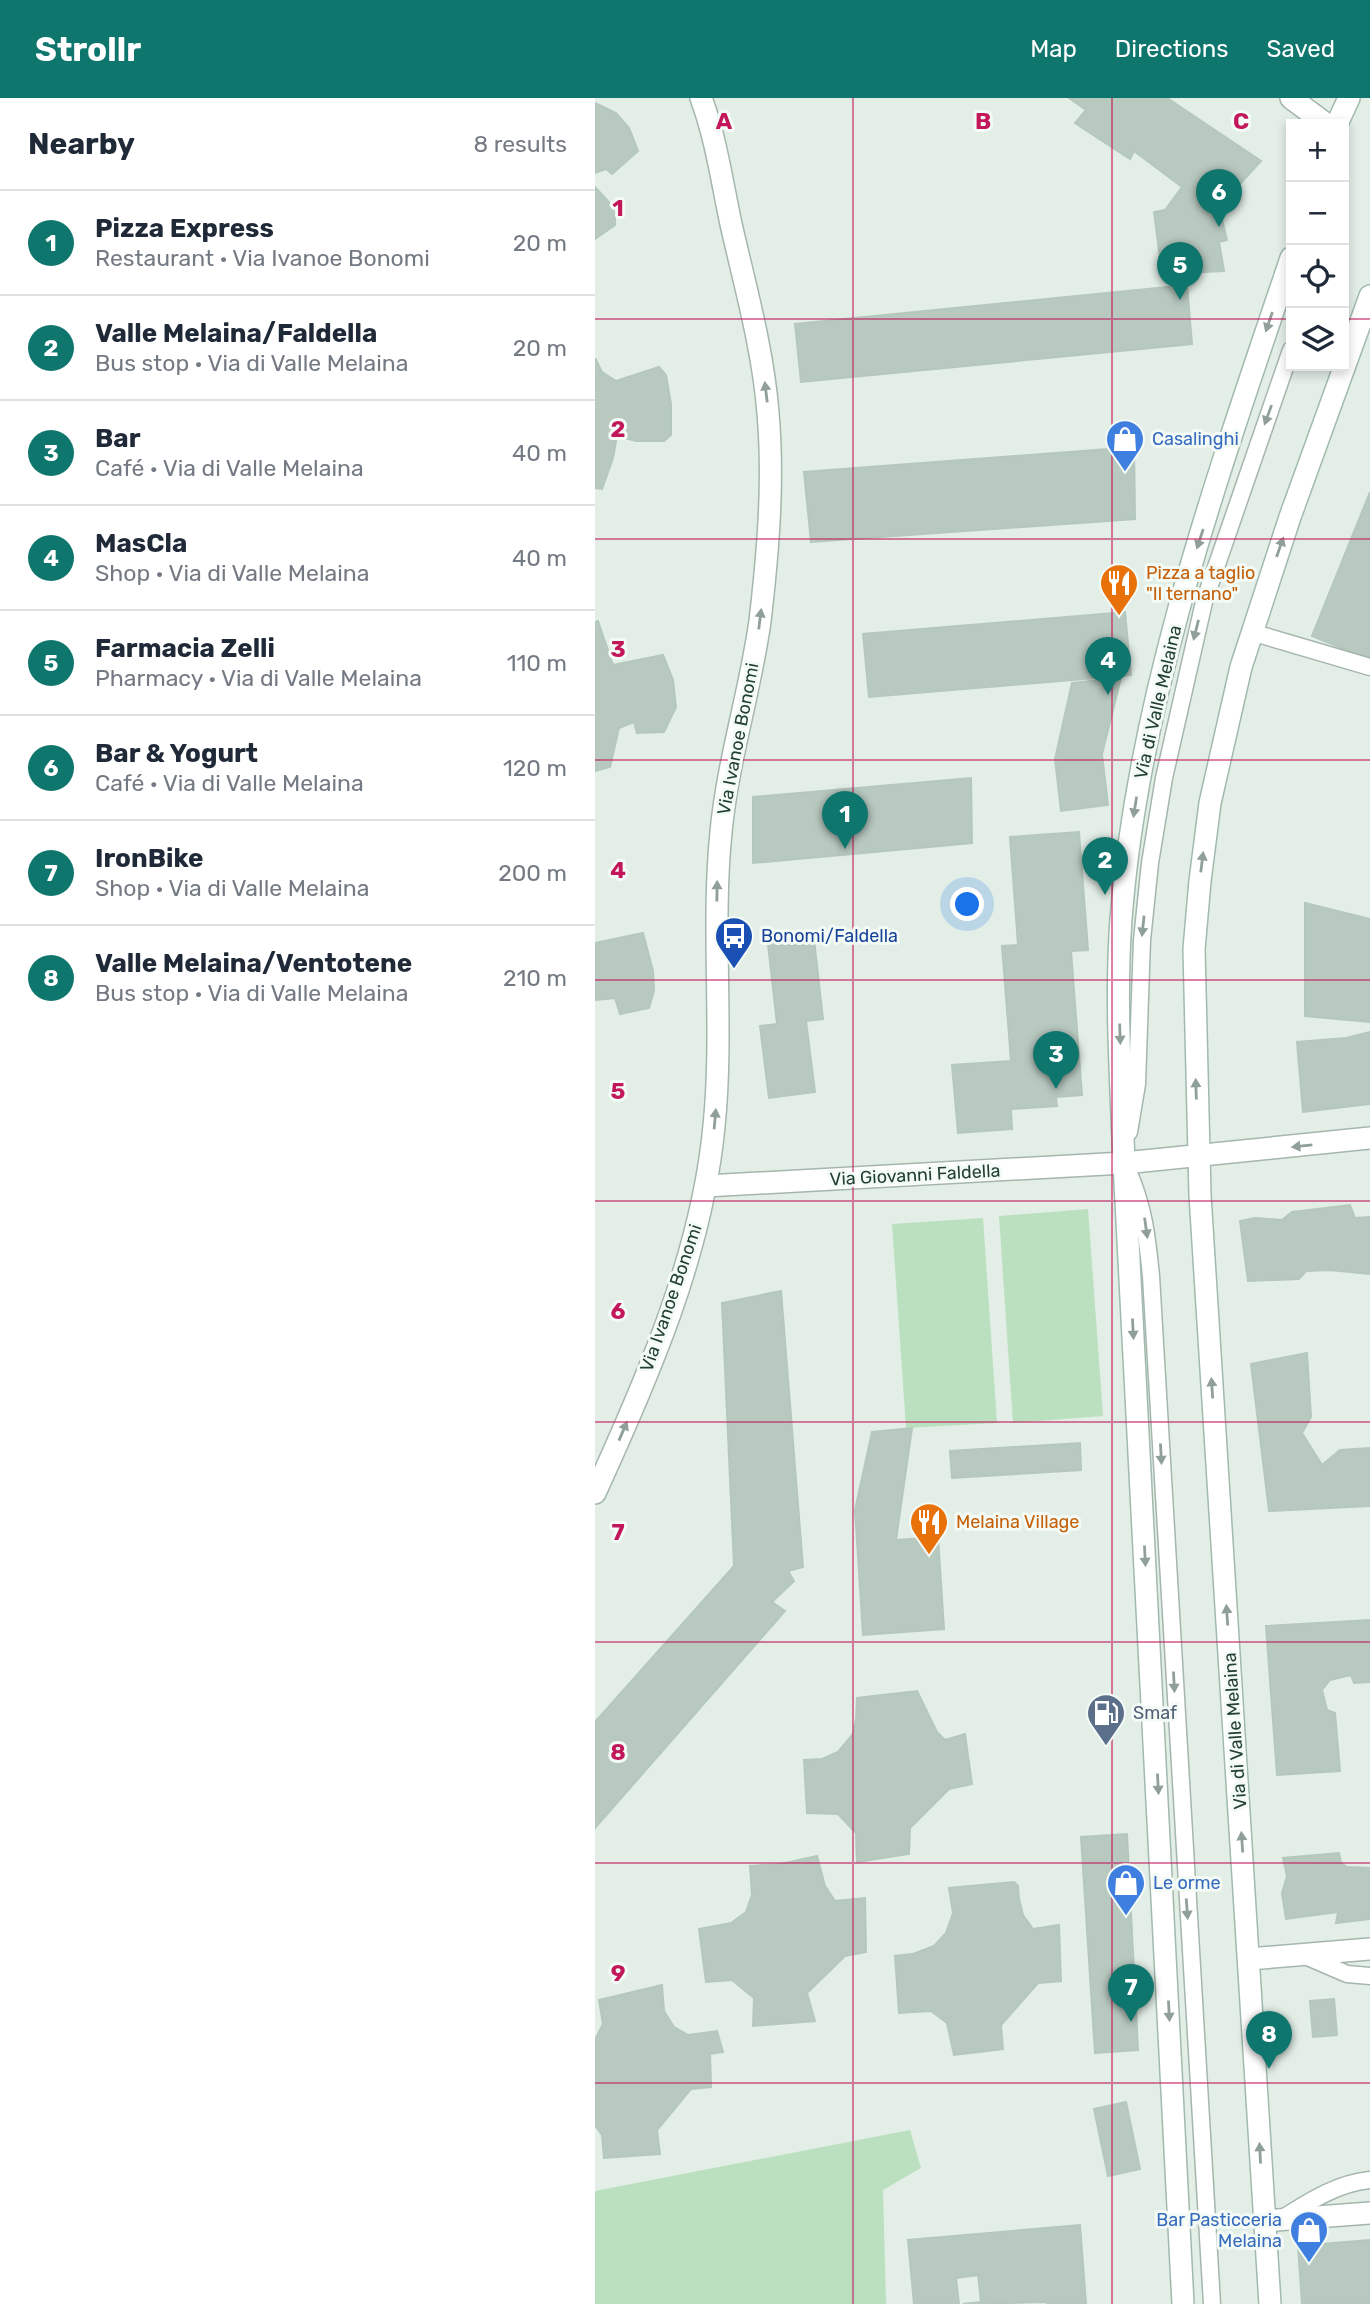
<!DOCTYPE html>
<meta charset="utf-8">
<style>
:root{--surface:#fff;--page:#f2f2f3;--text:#1f2937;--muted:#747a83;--line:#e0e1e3;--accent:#0f766e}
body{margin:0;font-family:Rubik,sans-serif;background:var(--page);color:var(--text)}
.controls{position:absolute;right:21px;top:21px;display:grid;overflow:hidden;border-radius:0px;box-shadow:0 4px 10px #0003}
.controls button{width:63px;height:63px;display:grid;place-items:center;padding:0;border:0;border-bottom:2px solid var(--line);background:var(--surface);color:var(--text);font:35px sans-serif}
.you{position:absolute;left:373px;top:807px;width:24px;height:24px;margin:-18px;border:5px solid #fff;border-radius:50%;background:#1a73e8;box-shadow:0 0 0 10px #1a73e833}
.badge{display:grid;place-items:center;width:46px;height:46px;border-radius:50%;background:var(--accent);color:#fff;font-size:23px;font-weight:700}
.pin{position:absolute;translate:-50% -58px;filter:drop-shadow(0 2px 4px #0008)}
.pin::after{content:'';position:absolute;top:37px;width:24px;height:21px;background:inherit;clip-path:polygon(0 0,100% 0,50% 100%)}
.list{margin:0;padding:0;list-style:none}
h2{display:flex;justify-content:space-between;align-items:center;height:91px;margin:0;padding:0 28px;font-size:30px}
h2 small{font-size:23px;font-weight:400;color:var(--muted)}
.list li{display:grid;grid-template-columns:46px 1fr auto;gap:21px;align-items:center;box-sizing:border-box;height:105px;padding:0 28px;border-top:2px solid var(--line)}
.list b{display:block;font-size:26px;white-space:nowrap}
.list p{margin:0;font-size:23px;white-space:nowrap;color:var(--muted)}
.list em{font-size:23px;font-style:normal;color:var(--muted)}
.icon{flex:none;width:38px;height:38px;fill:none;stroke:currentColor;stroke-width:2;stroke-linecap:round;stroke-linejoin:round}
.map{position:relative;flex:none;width:775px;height:2206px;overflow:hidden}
header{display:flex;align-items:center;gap:42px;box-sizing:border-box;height:98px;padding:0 35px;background:var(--accent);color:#fff}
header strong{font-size:33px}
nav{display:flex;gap:38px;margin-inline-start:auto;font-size:24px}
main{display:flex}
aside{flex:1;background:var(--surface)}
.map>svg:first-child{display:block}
.green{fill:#bbe0bf}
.building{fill:#b8c9c0;stroke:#b5c8bd;stroke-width:2}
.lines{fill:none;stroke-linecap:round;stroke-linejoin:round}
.service-casing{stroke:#a5b6ad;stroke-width:19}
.minor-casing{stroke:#a5b6ad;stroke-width:24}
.tertiary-casing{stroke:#a5b6ad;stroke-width:24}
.secondary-casing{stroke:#a1baad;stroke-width:24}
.service{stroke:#fff;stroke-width:16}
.minor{stroke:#fff;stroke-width:21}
.tertiary{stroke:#fff;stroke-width:21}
.secondary{stroke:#fff;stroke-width:21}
.oneway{fill:#90a099}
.grid{fill:none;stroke:#c2185b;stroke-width:2;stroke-opacity:0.55}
.labels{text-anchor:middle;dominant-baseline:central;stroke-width:6;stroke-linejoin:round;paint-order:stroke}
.shop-label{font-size:18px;fill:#366cbe;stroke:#f4faf6;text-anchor:start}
.food-label{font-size:18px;fill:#c56008;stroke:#f4faf6;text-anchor:start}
.street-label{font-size:18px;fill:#224033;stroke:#f4faf6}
.transit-label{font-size:18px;fill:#164399;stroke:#f4faf6;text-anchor:start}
.service-label{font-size:18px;fill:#4e5e75;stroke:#f4faf6;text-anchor:start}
.grid-label{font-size:23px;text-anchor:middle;font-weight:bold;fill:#c2185b;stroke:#f4faf6;stroke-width:6;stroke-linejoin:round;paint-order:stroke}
</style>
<header>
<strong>Strollr</strong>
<nav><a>Map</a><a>Directions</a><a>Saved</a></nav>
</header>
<main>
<aside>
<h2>Nearby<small>8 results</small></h2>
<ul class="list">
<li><span class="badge">1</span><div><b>Pizza Express</b><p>Restaurant · Via Ivanoe Bonomi</p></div><em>20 m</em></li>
<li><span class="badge">2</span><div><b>Valle Melaina/Faldella</b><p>Bus stop · Via di Valle Melaina</p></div><em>20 m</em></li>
<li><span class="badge">3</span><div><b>Bar</b><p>Café · Via di Valle Melaina</p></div><em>40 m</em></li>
<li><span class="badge">4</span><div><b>MasCla</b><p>Shop · Via di Valle Melaina</p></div><em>40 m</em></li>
<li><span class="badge">5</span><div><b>Farmacia Zelli</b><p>Pharmacy · Via di Valle Melaina</p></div><em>110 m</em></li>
<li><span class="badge">6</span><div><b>Bar &amp; Yogurt</b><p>Café · Via di Valle Melaina</p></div><em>120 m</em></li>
<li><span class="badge">7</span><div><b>IronBike</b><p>Shop · Via di Valle Melaina</p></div><em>200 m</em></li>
<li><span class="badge">8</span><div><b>Valle Melaina/Ventotene</b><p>Bus stop · Via di Valle Melaina</p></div><em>210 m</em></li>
</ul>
</aside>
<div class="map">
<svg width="775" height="2206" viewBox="0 0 775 2206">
<rect width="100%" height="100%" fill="#e3eee7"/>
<!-- green -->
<g class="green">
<polygon points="493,1111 508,1318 418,1325 404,1118"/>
<polygon points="388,1120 402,1325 311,1330 297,1126"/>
<polygon points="315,2032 326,2070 288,2092 291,2206 0,2206 0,2093"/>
</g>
<!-- building -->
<g class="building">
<polygon points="474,0 572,0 666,63 624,109 632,142 624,144 629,173 567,176 559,114 570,112 587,89 539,53 535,61 480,25 491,12"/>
<polygon points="0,5 21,15 34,30 43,53 17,76 11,71 0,75"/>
<polygon points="0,89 20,111 20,127 0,141"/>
<polygon points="592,187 597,246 206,284 200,226"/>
<polygon points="0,260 7,274 21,283 64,269 71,277 76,306 76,337 69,343 41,343 22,338 18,360 7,391 0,390"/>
<polygon points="539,349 540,421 216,444 209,374"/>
<polygon points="775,394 775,562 717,538"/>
<polygon points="530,514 536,577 274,599 268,536"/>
<polygon points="3,523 18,567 68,557 78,582 81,609 69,634 42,635 39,624 24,630 15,669 0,673 0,524"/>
<polygon points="526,580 507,656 513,707 466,713 460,661 477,585"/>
<polygon points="376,680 377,745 158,765 158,699"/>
<polygon points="484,734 493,852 476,853 487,997 461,999 462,1008 416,1011 417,1031 363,1035 357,967 416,963 407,848 423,847 415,739"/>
<polygon points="710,805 775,821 775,924 710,918"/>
<polygon points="48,835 58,873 59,893 54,910 25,916 20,900 0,902 0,845"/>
<polygon points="219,841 228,921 211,923 220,994 174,1000 165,928 182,926 173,846"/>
<polygon points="775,934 775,1006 708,1014 702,944 751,940"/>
<polygon points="755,1107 760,1120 775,1119 775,1176 735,1172 711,1173 704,1181 653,1183 645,1123 660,1120 687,1122 697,1114"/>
<polygon points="186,1193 208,1469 193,1473 199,1483 177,1504 190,1513 0,1730 0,1624 139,1468 127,1205"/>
<polygon points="712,1255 716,1319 707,1335 727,1367 745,1352 775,1350 775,1408 674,1413 656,1266"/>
<polygon points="317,1330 301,1442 343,1439 349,1531 268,1537 260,1412 277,1334"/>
<polygon points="485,1345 486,1372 357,1380 355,1353"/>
<polygon points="775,1522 775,1584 759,1585 756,1577 735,1582 727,1592 732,1612 740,1615 745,1673 682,1677 671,1528"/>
<polygon points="322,1593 342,1634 350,1642 370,1636 377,1686 354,1691 315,1730 314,1756 262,1764 261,1735 243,1716 212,1715 209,1662 227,1661 243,1654 258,1636 261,1622 262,1600"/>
<polygon points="532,1736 543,1952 500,1955 486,1739"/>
<polygon points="744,1755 746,1765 752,1769 775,1770 775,1821 741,1825 743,1814 691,1821 687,1795 692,1778 688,1760"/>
<polygon points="222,1758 230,1788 240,1803 270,1800 271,1854 250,1858 212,1895 220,1923 158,1928 159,1900 137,1882 111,1884 104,1831 136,1825 151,1814 157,1797 155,1768 186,1766"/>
<polygon points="419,1784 423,1788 424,1801 428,1817 438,1831 464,1827 466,1883 443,1885 406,1927 408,1951 359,1957 352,1925 336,1913 304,1915 300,1858 318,1856 339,1848 351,1835 358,1815 354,1790"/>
<polygon points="67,1887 69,1913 79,1929 93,1937 122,1933 128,1954 115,1956 116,1989 96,1991 62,2032 65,2056 9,2060 7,2037 0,2027 0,1942 8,1926 4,1902"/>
<polygon points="739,1901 742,1937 718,1939 715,1903"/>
<polygon points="531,2004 545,2071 513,2078 499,2011"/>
<polygon points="485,2127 491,2206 452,2206 452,2204 368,2206 386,2204 383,2177 361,2180 364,2206 319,2206 313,2142"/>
<polygon points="775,2142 775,2206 707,2206 703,2148"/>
</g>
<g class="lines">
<defs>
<g id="service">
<polyline points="656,534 775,569"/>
<polyline points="534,1034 542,986 547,842 555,765 569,680 609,504 696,252"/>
<path d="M533,1073C549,1109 552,1139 556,1178L617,2206"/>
<polyline points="708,1857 752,1876 775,1878"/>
<path d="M688,2120C715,2103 743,2085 775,2082"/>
</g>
<g id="minor">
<polyline points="111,1088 529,1065 775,1040"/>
<path d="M0,1395C53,1279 107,1156 119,1028C129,930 116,832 126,734C133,661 155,595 165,523C173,455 179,384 173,315C168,251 150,188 136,126C127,84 121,40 106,0"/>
<polyline points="654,1861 775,1851"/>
<polyline points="669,2123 775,2115"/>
</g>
<polyline id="tertiary" points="696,0 731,26"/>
<g id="secondary">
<polyline points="742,26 754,0"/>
<path d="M588,2206L529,1065C526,984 520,902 526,821C543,598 625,371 696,160"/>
<polyline points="675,2206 605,1097 599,851 605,783 615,705 646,569 695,419 775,198"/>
</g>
</defs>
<!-- service casing -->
<use href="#service" class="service-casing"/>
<!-- minor casing -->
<use href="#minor" class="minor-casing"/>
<!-- tertiary casing -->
<use href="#tertiary" class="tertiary-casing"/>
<!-- secondary casing -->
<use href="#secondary" class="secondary-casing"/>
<!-- service -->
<use href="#service" class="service"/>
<!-- minor -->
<use href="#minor" class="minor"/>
<!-- tertiary -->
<use href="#tertiary" class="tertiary"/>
<!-- secondary -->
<use href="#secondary" class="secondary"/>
</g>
<!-- one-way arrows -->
<defs><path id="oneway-solid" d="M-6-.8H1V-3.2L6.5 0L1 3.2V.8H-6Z" transform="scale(1.75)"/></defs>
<g class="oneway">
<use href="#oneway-solid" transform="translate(674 224) rotate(109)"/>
<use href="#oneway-solid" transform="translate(171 294) rotate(-97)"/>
<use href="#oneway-solid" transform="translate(673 317) rotate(110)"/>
<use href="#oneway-solid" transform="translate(605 441) rotate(108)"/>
<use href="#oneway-solid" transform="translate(685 449) rotate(-71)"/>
<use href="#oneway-solid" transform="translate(165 521) rotate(-83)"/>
<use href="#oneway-solid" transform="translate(601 532) rotate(104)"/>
<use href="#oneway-solid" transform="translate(540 709) rotate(99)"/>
<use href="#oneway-solid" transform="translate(607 764) rotate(-83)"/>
<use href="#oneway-solid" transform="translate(122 793) rotate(-89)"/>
<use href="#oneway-solid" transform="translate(548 828) rotate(96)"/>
<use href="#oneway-solid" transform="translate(525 936) rotate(88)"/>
<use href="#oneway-solid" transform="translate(601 991) rotate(-92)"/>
<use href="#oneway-solid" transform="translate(120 1021) rotate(-85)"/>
<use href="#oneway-solid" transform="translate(707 1048) rotate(174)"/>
<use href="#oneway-solid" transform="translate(551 1130) rotate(82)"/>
<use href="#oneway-solid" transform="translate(538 1231) rotate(87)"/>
<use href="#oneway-solid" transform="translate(617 1290) rotate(-94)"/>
<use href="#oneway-solid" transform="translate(28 1333) rotate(-67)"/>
<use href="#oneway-solid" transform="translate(566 1356) rotate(87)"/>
<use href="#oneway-solid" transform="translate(550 1458) rotate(87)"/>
<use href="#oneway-solid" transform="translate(632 1517) rotate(-94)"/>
<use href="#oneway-solid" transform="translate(579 1584) rotate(87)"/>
<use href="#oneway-solid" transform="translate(563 1686) rotate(87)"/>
<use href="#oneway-solid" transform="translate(647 1744) rotate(-94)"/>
<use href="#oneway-solid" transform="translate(592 1811) rotate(86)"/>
<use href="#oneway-solid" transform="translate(574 1913) rotate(87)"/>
<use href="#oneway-solid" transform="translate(665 2055) rotate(-93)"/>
</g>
<!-- grid -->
<path class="grid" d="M258,0V2206M517,0V2206M0,221H696M749,221H775M0,441H775M0,662H775M0,882H775M0,1103H775M0,1324H775M0,1544H775M0,1765H775M0,1985H775"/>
<!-- icons -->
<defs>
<symbol id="shop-pin" viewBox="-11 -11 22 30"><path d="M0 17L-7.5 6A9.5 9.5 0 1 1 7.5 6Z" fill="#3f7fe0" stroke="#f4faf6"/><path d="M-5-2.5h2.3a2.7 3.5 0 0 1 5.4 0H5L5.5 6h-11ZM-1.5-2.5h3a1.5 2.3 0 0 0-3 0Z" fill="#fff"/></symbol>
<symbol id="restaurant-pin" viewBox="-11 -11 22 30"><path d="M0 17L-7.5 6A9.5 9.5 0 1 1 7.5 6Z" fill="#e8710a" stroke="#f4faf6"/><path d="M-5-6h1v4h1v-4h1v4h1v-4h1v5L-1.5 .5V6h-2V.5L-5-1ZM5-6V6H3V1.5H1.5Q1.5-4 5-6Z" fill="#fff"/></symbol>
<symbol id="bus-pin" viewBox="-11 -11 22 30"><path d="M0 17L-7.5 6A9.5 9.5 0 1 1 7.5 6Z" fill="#1a4fb4" stroke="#f4faf6"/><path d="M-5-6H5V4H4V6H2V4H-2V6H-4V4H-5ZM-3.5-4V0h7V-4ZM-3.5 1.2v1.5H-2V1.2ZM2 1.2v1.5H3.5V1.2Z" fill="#fff"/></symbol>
<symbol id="fuel-pin" viewBox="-11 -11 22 30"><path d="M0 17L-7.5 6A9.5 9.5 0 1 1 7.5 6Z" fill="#5c6f8a" stroke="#f4faf6"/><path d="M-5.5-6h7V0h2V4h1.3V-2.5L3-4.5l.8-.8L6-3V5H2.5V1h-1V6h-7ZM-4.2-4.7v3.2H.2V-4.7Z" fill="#fff"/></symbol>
</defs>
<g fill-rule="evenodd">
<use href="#shop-pin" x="508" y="319" width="44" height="60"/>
<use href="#restaurant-pin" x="502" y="463" width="44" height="60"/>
<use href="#bus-pin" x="117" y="816" width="44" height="60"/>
<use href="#restaurant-pin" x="312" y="1402" width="44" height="60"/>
<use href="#fuel-pin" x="489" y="1593" width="44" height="60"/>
<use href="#shop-pin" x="509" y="1763" width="44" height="60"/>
<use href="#shop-pin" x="692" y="2110" width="44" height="60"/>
</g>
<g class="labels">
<!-- shop labels -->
<g class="shop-label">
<text x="557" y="341">Casalinghi</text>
<text x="558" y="1785">Le orme</text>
<text x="687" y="2122" text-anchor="end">Bar Pasticceria<tspan x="687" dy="21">Melaina</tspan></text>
</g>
<!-- food labels -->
<g class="food-label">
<text x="551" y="475">Pizza a taglio<tspan x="551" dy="21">"Il ternano"</tspan></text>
<text x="361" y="1424">Melaina Village</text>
</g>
<!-- street labels -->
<g class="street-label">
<text transform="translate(563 604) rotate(-77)">Via di Valle Melaina</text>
<text transform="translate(143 641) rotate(-79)">Via Ivanoe Bonomi</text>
<text transform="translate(320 1077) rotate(-3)">Via Giovanni Faldella</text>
<text transform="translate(76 1200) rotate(-71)">Via Ivanoe Bonomi</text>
<text transform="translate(640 1633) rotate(-94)">Via di Valle Melaina</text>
</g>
<!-- transit labels -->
<g class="transit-label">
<text x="166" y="838">Bonomi/Faldella</text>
</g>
<!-- service labels -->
<g class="service-label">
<text x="538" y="1615">Smaf</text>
</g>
</g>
<g class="grid-label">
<text x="129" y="31">A</text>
<text x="388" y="31">B</text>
<text x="646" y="31">C</text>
<text x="23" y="118">1</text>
<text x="23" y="339">2</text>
<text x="23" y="559">3</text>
<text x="23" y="780">4</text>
<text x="23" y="1001">5</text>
<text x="23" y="1221">6</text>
<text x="23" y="1442">7</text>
<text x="23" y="1662">8</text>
<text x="23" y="1883">9</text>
</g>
</svg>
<div class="controls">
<button>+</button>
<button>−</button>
<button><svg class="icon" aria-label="locate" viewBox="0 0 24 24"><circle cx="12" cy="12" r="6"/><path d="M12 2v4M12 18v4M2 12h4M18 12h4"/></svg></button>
<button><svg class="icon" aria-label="layers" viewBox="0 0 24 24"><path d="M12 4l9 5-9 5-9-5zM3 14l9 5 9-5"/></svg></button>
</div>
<div class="you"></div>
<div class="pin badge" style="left:250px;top:751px">1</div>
<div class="pin badge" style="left:510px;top:797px">2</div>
<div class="pin badge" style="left:461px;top:991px">3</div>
<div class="pin badge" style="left:513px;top:597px">4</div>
<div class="pin badge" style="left:585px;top:202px">5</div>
<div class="pin badge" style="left:624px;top:129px">6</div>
<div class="pin badge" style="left:536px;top:1924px">7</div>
<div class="pin badge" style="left:674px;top:1971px">8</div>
</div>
</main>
